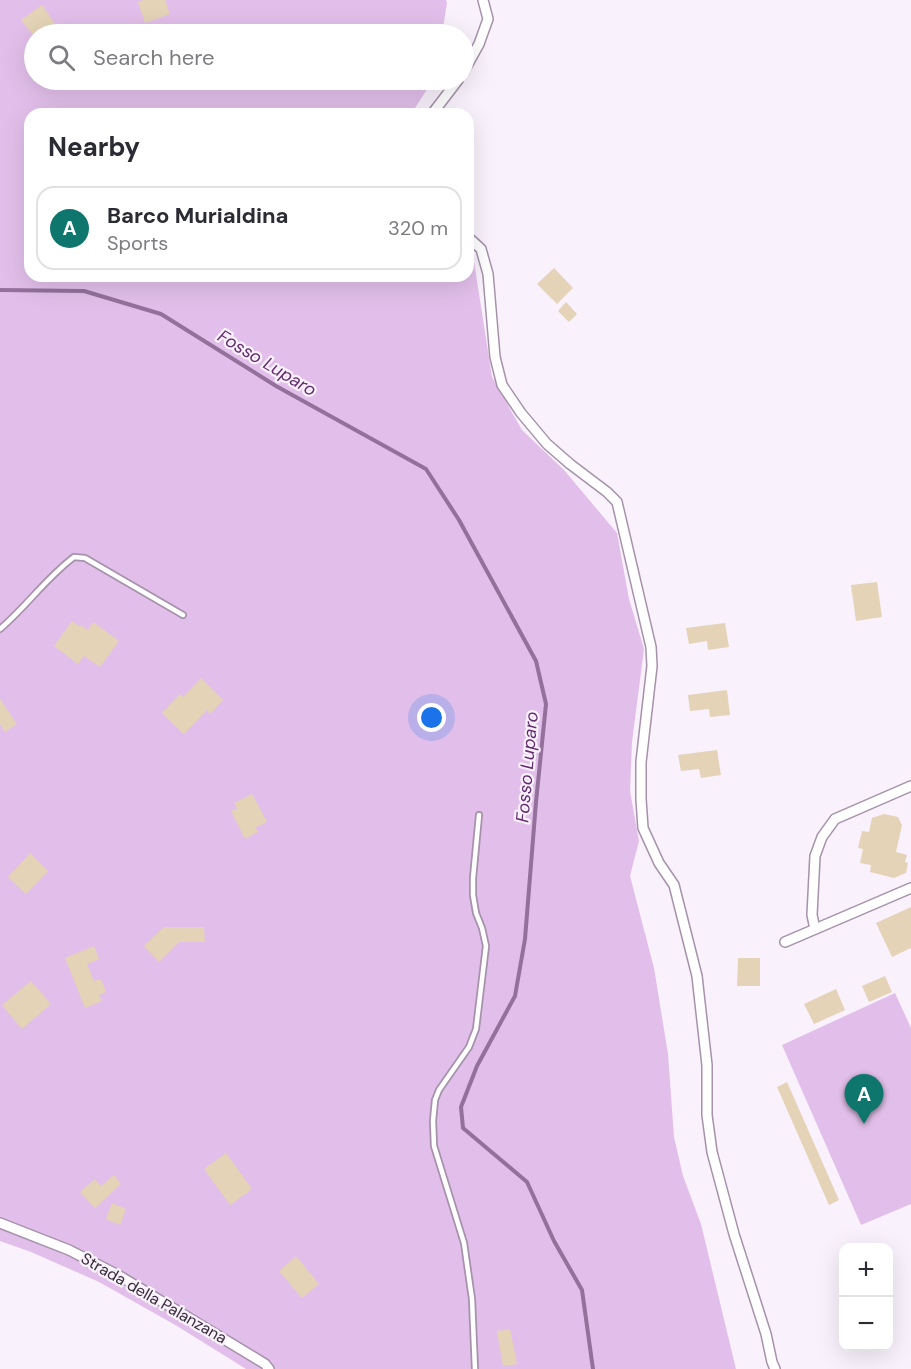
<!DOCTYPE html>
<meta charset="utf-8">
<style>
:root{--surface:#fff;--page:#f7f7f7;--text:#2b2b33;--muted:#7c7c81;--line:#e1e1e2;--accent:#0f766e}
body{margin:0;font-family:"DM Sans",sans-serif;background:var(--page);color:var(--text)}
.controls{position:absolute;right:18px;bottom:18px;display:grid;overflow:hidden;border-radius:12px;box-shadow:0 6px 24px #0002}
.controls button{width:54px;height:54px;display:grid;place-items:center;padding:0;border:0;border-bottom:2px solid var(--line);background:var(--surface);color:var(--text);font:30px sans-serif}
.you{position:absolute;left:432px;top:718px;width:21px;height:21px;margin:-15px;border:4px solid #fff;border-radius:50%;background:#1a73e8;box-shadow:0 0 0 9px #1a73e833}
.badge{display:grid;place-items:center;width:39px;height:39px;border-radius:50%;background:var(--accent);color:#fff;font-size:20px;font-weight:700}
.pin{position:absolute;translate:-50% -50px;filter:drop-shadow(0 2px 3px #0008)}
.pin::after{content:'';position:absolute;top:32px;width:21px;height:18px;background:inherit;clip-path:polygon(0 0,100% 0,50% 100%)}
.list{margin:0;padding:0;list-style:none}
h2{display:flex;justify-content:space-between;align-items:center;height:78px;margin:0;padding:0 24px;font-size:26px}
h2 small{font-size:20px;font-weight:400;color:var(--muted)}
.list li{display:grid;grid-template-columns:39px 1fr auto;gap:18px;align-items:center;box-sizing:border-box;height:84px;margin:0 12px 12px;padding:0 12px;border:2px solid var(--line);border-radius:18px}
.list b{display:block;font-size:22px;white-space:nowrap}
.list p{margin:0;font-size:20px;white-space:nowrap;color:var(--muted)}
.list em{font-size:20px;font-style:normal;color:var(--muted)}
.icon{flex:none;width:33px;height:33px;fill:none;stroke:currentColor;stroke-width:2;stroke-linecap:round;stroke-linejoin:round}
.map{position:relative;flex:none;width:911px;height:1369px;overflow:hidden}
.search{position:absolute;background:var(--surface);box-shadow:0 6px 24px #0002;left:24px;top:24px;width:450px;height:66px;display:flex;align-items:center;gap:15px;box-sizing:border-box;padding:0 21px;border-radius:33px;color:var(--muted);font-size:22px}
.panel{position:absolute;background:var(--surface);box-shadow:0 6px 24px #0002;left:24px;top:108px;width:450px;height:174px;border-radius:18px}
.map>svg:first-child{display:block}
.green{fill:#e2bfea}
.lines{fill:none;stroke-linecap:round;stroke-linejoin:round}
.stream{stroke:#93719b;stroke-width:4}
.building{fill:#e4d3b6}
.lane-casing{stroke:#a692ab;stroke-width:8}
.street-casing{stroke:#a692ab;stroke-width:12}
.lane{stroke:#fff;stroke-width:4.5}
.street{stroke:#fff;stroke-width:9}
.labels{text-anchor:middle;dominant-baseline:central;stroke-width:4.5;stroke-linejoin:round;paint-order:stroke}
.street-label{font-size:16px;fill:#362e38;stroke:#f9f1fc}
.water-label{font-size:18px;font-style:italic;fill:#642d71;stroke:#f9f1fc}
</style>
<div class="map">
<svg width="911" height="1369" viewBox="0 0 911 1369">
<rect width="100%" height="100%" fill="#f9f1fc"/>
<!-- green -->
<g class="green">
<polygon points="0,0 446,0 447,3 442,34 34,34 34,80 433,80 415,108 409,114 30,114 30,276 468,276 468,251 473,255 492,377 522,430 564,470 617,533 629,599 644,649 632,742 630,791 639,841 630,876 654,968 668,1054 674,1137 683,1176 701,1224 736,1369 246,1369 177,1326 99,1282 31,1252 0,1241"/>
<polygon points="895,993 911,1028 911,1204 861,1225 782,1045"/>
</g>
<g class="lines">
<!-- stream -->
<polyline class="stream" points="0,290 84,291 161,314 276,386 426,469 459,520 536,661 546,704 536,802 525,939 515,996 477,1066 461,1107 463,1128 527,1182 554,1241 582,1290 593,1369"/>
</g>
<!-- building -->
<g class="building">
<polygon points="143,0 165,0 170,14 145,23 138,2"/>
<polygon points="42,5 56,25 43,34 32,34 21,20"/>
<polygon points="554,268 573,288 557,304 537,284"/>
<polygon points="566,302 577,314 569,322 558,311"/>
<polygon points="877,582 882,617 856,621 851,585"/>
<polygon points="72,621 80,627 81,625 88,630 93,622 119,641 100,667 84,656 78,664 54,646"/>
<polygon points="725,623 729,647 708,650 707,641 689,644 686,628"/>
<polygon points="201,678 223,700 210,714 207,710 184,734 162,713 180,694 183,697"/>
<polygon points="727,690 730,715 710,717 709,709 690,711 688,695"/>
<polygon points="0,699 17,724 5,732 0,724"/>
<polygon points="717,750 721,775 701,778 699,769 681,771 678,755"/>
<polygon points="252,794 267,822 255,828 258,832 245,839 231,811 237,809 234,803"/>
<polygon points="884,814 898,817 902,825 896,852 907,855 905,862 908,863 906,873 894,878 870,872 871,865 860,863 863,849 858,848 862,831 869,832 872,818"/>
<polygon points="30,853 48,871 26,894 8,877"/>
<polygon points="911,907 911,948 892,957 876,923"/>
<polygon points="164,927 204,927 205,942 179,942 159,962 144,946"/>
<polygon points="94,946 99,959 87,964 94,981 101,979 106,992 99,995 102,1001 85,1008 65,958"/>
<polygon points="738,958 760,958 760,986 737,986"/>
<polygon points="885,976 892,992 869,1002 862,986"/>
<polygon points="31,981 51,1004 22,1029 2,1005"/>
<polygon points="836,989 845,1010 814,1024 804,1004"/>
<polygon points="787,1082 839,1200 829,1205 777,1087"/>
<polygon points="226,1153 252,1189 230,1205 204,1169"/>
<polygon points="114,1175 121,1184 95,1208 80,1192 95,1179 101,1186"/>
<polygon points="112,1203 126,1209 120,1225 106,1219"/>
<polygon points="296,1256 319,1284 302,1298 279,1271"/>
<polygon points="510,1329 517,1364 503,1366 497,1331"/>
</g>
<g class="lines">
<defs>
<g id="lane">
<path d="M0,629C26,607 46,578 74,557L85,558L183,615"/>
<polyline points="475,1369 472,1299 464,1243 434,1146 433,1121 435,1100 439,1090 469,1047 476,1029 486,946 482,928 476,913 473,895 473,878 479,815"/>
</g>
<g id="street">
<polyline points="464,71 479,44 488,19 483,0"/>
<polyline points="432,114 458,80"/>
<polyline points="468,237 481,249 488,274 495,357 502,385 521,413 547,444 570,464 607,492 617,502 651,647 652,666 641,762 641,799 643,828 659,863 674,885 697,976 707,1065 707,1115 712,1152 734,1234 766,1334 772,1362 775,1369"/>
<polyline points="815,929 812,915 815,856 822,837 835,819 911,786"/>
<polyline points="785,942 911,888"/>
<polyline points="0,1223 69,1250 118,1275 265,1364 269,1369"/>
</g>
</defs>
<!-- lane casing -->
<use href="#lane" class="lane-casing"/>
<!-- street casing -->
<use href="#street" class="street-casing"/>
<!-- lane -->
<use href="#lane" class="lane"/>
<!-- street -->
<use href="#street" class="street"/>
</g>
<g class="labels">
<!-- street labels -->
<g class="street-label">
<text transform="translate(154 1298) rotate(30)">Strada della Palanzana</text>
</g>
<!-- water labels -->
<g class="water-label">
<text transform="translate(267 363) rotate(31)">Fosso Luparo</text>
<text transform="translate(527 767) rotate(-85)">Fosso Luparo</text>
</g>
</g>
</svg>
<div class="controls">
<button>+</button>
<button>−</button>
</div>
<div class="you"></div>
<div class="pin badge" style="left:864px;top:1124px">A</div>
<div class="search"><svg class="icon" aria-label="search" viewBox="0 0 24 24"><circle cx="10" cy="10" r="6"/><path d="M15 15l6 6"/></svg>Search here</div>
<section class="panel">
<h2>Nearby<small></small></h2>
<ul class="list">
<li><span class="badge">A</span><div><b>Barco Murialdina</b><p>Sports</p></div><em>320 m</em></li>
</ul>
</section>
</div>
